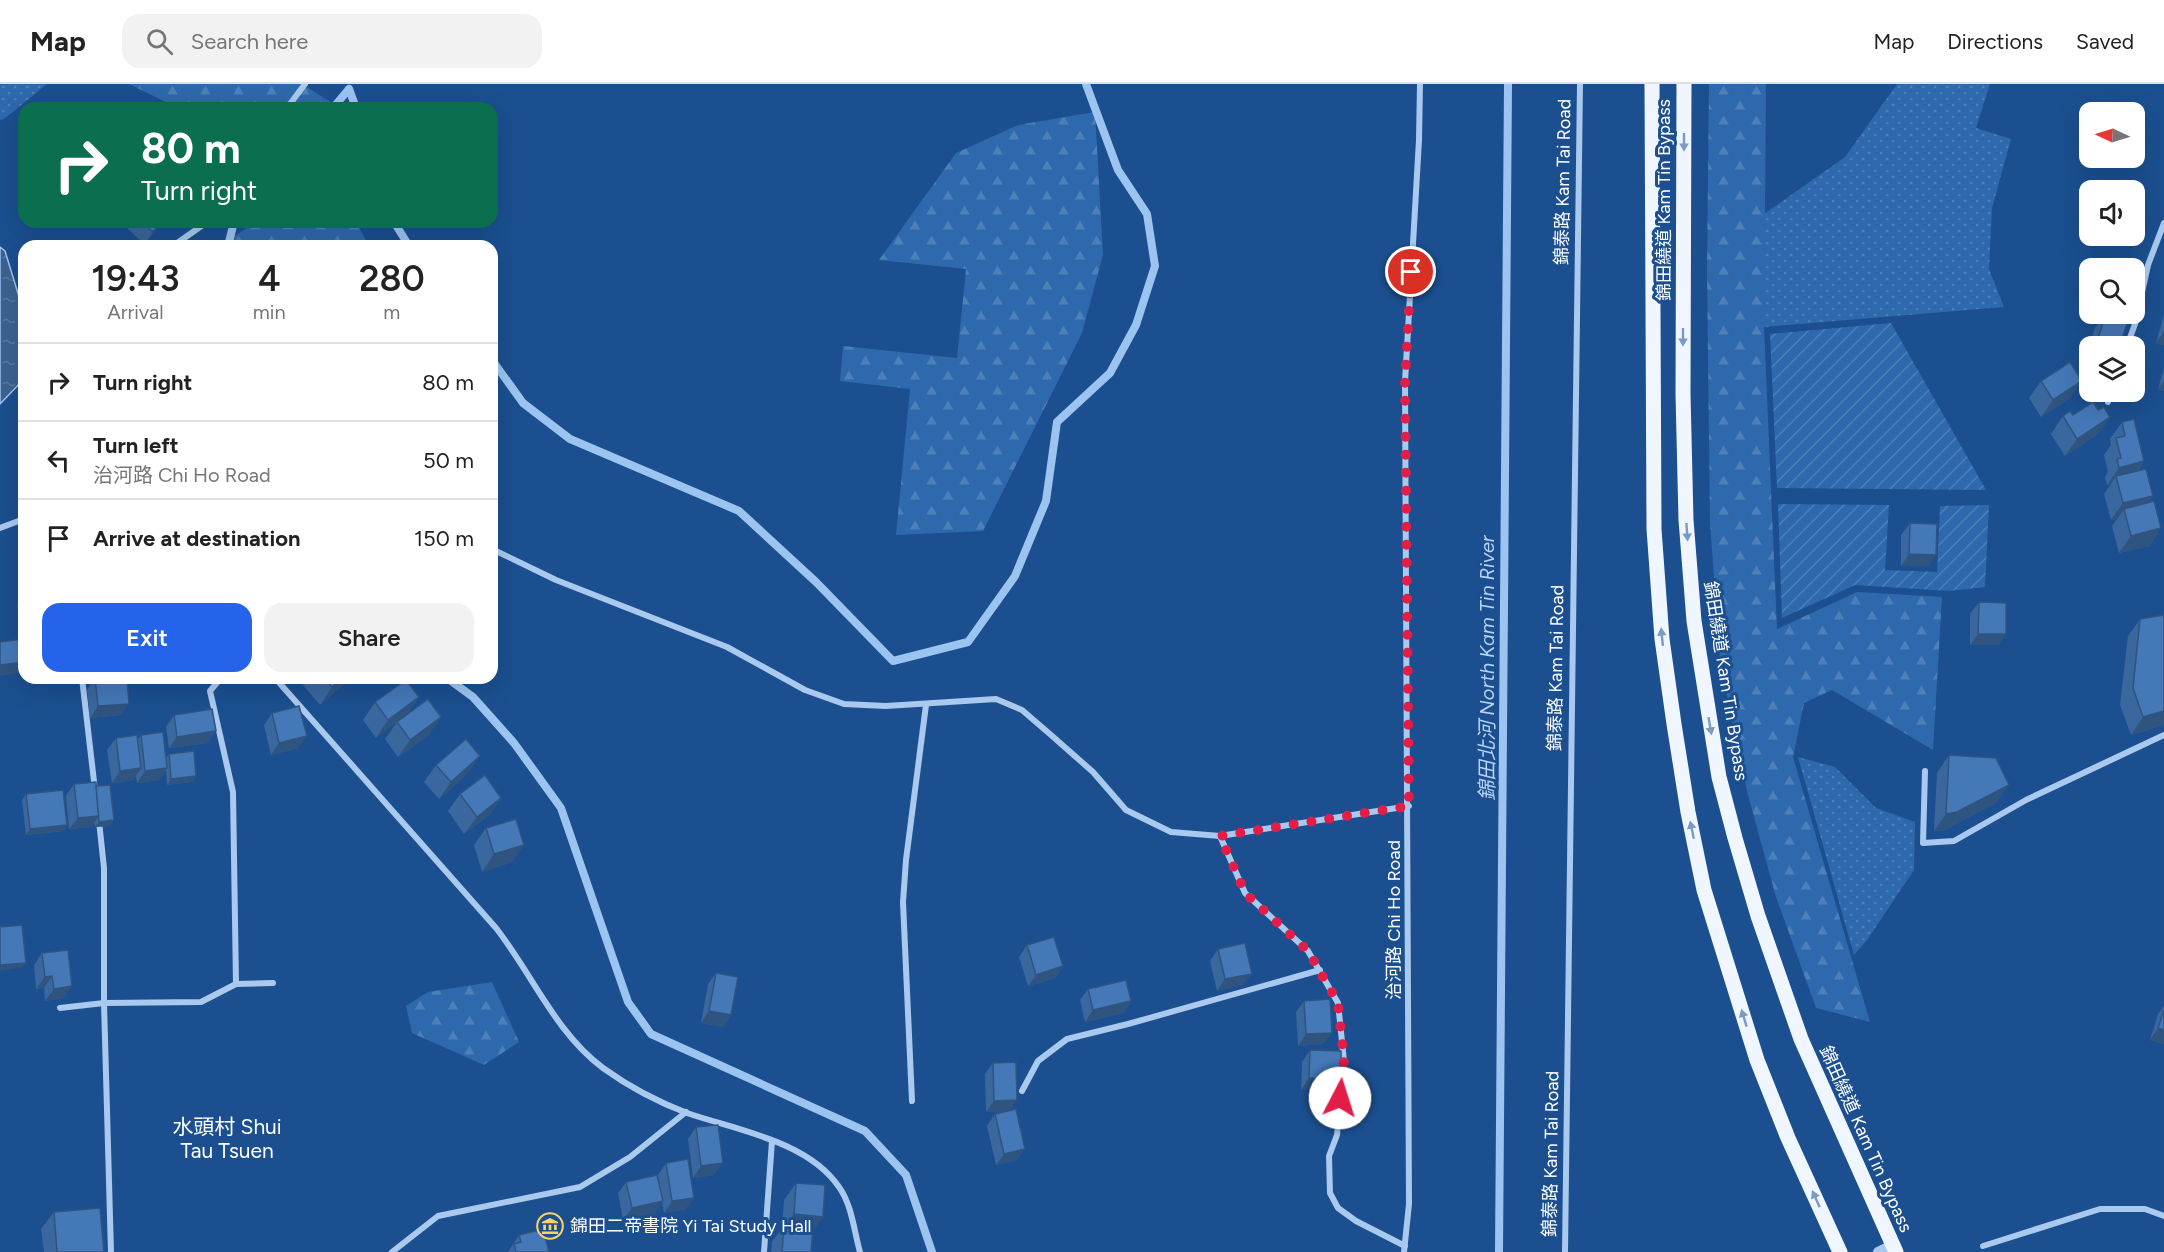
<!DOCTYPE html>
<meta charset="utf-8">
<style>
body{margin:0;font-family:Figtree,"Noto Sans TC",sans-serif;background:#f2f2f2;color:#222;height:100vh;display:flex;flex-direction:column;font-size:22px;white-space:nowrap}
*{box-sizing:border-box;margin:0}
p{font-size:20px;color:#767676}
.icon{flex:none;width:33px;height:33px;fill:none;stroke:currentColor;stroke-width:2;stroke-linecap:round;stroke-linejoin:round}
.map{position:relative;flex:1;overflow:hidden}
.side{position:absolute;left:18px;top:156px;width:480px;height:444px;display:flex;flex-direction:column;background:#fff;border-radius:18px;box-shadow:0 6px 24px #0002}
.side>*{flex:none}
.hud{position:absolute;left:18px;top:18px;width:480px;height:126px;border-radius:18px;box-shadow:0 6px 24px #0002;background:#0b6e4f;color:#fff;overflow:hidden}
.needle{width:39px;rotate:274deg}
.buttons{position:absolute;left:2079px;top:18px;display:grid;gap:12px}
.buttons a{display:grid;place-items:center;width:66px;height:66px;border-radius:12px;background:#fff;box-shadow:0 6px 24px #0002;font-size:30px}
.pin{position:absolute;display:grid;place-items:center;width:51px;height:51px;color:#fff;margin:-26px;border:3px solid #fff;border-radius:50%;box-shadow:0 2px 6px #0007}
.me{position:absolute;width:66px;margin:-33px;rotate:5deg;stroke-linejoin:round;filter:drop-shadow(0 0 4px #0008)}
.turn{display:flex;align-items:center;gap:21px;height:126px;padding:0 24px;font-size:27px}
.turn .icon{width:78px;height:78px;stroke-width:2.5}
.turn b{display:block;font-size:42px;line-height:51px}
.eta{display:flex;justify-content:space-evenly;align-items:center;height:102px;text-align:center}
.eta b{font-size:36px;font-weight:600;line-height:42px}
.button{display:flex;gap:12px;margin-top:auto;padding:12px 24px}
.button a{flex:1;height:69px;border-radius:18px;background:#2563eb;color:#fff;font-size:24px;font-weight:600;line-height:69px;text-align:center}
.button a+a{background:#f2f2f2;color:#222}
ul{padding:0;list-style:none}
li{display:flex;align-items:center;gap:18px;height:78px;padding:0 24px;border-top:2px solid #e0e0e0}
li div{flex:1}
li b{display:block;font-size:22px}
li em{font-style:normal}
header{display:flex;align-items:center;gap:36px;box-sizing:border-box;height:84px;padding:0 30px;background:#fff;border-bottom:2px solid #e0e0e0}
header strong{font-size:28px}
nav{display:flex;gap:33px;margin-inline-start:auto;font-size:21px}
.search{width:420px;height:54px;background:#f2f2f2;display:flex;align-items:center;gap:15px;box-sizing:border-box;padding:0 21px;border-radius:18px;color:#767676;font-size:22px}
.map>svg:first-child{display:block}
.grass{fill:url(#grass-dots)}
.forest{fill:url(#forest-firs)}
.garden{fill:url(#garden-furrows)}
.water{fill:url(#water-ripples);stroke:#9cc4f0;stroke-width:1.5}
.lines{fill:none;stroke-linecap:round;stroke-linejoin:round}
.stream{stroke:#9cc4f0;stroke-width:8}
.minor{stroke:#a9c9ee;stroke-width:6}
.tertiary{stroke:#a9c9ee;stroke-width:10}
.primary{stroke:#f0f6ff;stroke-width:15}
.wall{fill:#3a679d}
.shaded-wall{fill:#305480}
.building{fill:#4478b7;stroke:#305480;stroke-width:1.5}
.oneway{fill:#7b9ac1}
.route{stroke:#e11d48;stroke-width:10;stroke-dasharray:0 18}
.labels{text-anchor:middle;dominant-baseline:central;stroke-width:6;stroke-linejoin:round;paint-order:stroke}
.street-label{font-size:18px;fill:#fff;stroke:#1b4f8f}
.poi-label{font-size:18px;fill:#fff;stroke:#1b4f8f;text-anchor:start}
.water-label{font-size:20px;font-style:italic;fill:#b5d3f5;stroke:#1b4f8f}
.quarter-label{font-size:21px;fill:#fff;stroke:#1b4f8f}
</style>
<header>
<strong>Map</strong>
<div class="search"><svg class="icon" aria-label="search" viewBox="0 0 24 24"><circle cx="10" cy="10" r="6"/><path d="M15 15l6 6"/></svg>Search here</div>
<nav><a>Map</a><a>Directions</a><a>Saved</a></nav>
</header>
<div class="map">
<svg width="2164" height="1168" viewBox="0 0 2164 1168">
<defs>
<pattern id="grass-dots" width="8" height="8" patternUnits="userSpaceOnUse" patternTransform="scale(1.5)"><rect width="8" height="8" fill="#2e69ad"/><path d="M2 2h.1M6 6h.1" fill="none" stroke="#4d80b9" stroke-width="1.8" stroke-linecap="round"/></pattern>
<pattern id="forest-firs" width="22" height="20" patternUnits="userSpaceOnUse" patternTransform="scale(1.5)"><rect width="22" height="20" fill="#2e69ad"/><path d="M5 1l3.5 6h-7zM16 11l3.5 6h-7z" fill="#4d80b9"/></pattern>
<pattern id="garden-furrows" width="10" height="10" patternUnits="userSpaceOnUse" patternTransform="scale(1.5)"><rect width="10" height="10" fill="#2e69ad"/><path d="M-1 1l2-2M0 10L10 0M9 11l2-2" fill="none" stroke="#4d80b9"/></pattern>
<pattern id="water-ripples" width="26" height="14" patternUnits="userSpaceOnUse" patternTransform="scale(1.5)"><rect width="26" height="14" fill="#3c6290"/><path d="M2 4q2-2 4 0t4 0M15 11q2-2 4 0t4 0" fill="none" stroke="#597aa1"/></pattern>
</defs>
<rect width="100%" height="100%" fill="#1b4f8f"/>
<g class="grass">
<polygon points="0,0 47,0 4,35 0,36"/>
<polygon points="1897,0 1990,0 1976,44 2011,55 1992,124 1989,185 2004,223 1764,243 1764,130 1845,73"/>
<polygon points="1798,673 1835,683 1876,724 1915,738 1914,786 1867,856 1854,871"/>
</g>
<g class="forest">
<polygon points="129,0 302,0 340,24 178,24"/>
<polygon points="1709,0 1766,0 1764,243 1777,545 1857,508 1942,513 1933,666 1832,606 1804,619 1793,673 1870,938 1816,924 1776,813 1748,711 1720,577 1710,438 1707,189"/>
<polygon points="1095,28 1103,171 1082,249 983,447 896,451 910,305 840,297 843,262 957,274 966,185 879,176 956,69 1018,41"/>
<polygon points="256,138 356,138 369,162 219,162"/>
<polygon points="492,898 519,958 484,981 412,949 406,922 428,908"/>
</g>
<g class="garden">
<polygon points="1891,239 1986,406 1777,404 1770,250"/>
<polygon points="1778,420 1889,421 1885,486 1937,488 1940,422 1989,421 1985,503 1949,507 1855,501 1782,534"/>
</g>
<polygon class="water" points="0,163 5,167 24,229 24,295 0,320"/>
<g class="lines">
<g class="stream">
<polyline points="349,5 356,24"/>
<polyline points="333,24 349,5"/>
<polyline points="394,138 409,162"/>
<polyline points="228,162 233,142 236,138"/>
<polyline points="492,276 523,319 570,355 739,427 816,498 893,577 968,558 1015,492 1046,417 1057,338 1110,289 1136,241 1155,182 1147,130 1118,86 1086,0"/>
<polyline points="447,594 473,613 514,659 561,724 628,918 651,950 865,1047 906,1091 932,1168"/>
<polyline points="1499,1168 1508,0"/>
</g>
<g class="minor">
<polyline points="287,24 305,0"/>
<polyline points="173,162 207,138"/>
<polyline points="2127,262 2135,240 2148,181 2164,139"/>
<polyline points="2108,318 2111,308"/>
<polyline points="0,444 24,435"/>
<polyline points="492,465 556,496 727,563 805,606 844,620 886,622 996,615 1022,626 1051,651 1093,688 1126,726 1171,748 1220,752 1409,722"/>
<polyline points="82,594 95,706"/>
<polyline points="221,594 210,607 233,708 236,900"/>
<path d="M275,594l221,250c36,46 59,104 107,140 25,18 55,34 84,45 49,17 121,28 152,74 13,18 15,44 21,65"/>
<polyline points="1925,687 1923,759 1954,757 2026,716 2164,651"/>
<polyline points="99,737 104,784 104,919 111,1168"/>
<polyline points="1220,752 1245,809 1308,867 1338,919 1344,977 1337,1051 1329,1072 1330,1109 1338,1124 1356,1137 1405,1162"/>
<polyline points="60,924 104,919 201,918 236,900 273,899"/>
<polyline points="1022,1007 1038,977 1067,955 1128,940 1320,886"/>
<polyline points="912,1017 903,818 906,776 926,621"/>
<polyline points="1983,1162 2100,1125 2145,1125 2164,1132"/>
<polyline points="392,1168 438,1132 580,1103 630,1073 686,1028"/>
<polyline points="764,1168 772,1057"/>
<polyline points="1404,1168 1409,1120 1405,298 1419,56 1420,0"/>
<polyline points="1565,1168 1580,0"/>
</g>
<polyline class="tertiary" points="1878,1168 1892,1161"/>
<g class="primary">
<polyline points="1652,0 1654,445 1662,555 1674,640 1688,728 1704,806 1757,976 1788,1054 1840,1168"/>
<polyline points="1684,0 1683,310 1686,436 1694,537 1719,693 1735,754 1758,832 1801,955 1896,1168"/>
</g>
</g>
<g class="wall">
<polygon points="126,138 164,138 144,160 124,141"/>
<polygon points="2105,230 2116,230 2120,261 2120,262 2090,262 2090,273 2086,272 2095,244"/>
<polygon points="2164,231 2164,261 2156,259"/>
<polygon points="2164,284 2164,307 2158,305"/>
<polygon points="2041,297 2070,314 2041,333 2029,314"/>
<polygon points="2098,326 2110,333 2098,350 2065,372 2051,350 2063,332"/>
<polygon points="2122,338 2144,377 2138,387 2148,419 2161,444 2149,462 2119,469 2112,442 2117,435 2111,436 2104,410 2111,400 2107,401 2105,393 2108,388 2104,371 2111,361 2110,355"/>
<polygon points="1910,439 1928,482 1901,482 1901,451"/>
<polygon points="24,468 24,480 21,471"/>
<polygon points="24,510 24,542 20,542 17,520"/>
<polygon points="1979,518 2006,550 1998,561 1970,561 1970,530"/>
<polygon points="2164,531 2164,641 2131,651 2120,621 2128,552 2140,535"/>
<polygon points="95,594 121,631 90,634 87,606"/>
<polygon points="308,594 349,594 345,599 320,621 303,601"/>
<polygon points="419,613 407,630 376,654 363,636 375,618"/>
<polygon points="272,629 298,664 271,671 264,641"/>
<polygon points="174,631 208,659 169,664 166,643"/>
<polygon points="397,638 429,651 398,673 385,655"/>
<polygon points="141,651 166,674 169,670 196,692 192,698 167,701 166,686 159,696 137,699 136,692 133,696 112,699 107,666 116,654 137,656"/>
<polygon points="1949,671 1997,718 1945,746 1934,747 1937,689"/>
<polygon points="436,681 468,689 439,715 424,698"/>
<polygon points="74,700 96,702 114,736 109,742 95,743 94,738 91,743 69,745 66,712"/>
<polygon points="26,710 67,741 63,747 26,751 22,716"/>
<polygon points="460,710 501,714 489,731 464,750 448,727"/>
<polygon points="486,744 512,778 482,788 474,761"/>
<polygon points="1027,861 1063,882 1055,894 1028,902 1019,873"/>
<polygon points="1218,865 1243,901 1217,907 1210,877"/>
<polygon points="42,869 64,914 45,917 44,904 36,905 34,881"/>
<polygon points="716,889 731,931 723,943 701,939 708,900"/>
<polygon points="1088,905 1131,917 1123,929 1085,938 1080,916"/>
<polygon points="1304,917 1323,960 1298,962 1296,928"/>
<polygon points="2164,922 2164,960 2150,956 2158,930"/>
<polygon points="1310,966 1332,1006 1301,1006 1302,978"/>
<polygon points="993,979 1009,1027 1017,1076 996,1081 987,1042 995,1030 1006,1028 986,1028 985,990"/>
<polygon points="696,1043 714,1091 693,1094 688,1055"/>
<polygon points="666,1079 686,1125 664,1129 662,1118 655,1129 623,1136 618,1109 626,1098 660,1103 658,1091"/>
<polygon points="796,1099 813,1147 811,1168 771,1168 772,1158 782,1144 784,1116"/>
<polygon points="54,1128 104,1168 44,1168 41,1145"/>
<polygon points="519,1151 549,1168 508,1168"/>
</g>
<g class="shaded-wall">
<polygon points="162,138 164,138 144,160 153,148"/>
<polygon points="2164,247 2164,261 2156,259"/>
<polygon points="2098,254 2120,261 2120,262 2093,262"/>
<polygon points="2082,297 2070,314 2041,333 2053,316"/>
<polygon points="2164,297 2164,307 2158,305"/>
<polygon points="2110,333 2098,350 2065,372 2077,355"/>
<polygon points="2144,377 2132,395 2116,392 2111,400 2107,401 2119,384"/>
<polygon points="2153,412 2141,429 2124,425 2117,435 2111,436 2123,419"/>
<polygon points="2161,444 2149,462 2119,469 2131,452"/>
<polygon points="1909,470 1936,471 1928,482 1901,482"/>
<polygon points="1978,550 2006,550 1998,561 1970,561"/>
<polygon points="24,578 24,581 19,589 0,592 0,581"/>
<polygon points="343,594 349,594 345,599 320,621 332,603"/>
<polygon points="419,613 407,630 376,654 388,636"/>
<polygon points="129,620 121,631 90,634 98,622"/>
<polygon points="2164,627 2164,641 2131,651 2143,633"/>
<polygon points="441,633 429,651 398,673 410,656"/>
<polygon points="216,647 208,659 169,664 177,653"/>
<polygon points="307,652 298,664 271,671 279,659"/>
<polygon points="480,672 468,689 439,715 451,698"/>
<polygon points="141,684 133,696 112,699 120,687"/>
<polygon points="167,684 159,696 137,699 145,687"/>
<polygon points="196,692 192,698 167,701 171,695"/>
<polygon points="2009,701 1997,718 1945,746 1934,747 1946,730"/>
<polygon points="501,714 489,731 464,750 477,733"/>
<polygon points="99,732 91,743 69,745 78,734"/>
<polygon points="114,736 109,742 95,743 99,738"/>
<polygon points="67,741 63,747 26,751 30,745"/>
<polygon points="524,761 512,778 482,788 494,770"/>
<polygon points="26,879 22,884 0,887 0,881"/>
<polygon points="1063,882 1055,894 1028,902 1036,891"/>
<polygon points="1252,890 1243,901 1217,907 1225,895"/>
<polygon points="52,892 44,904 36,905 45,893"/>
<polygon points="72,902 64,914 45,917 54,905"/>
<polygon points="1131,917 1123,929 1085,938 1093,926"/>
<polygon points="709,927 731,931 723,943 701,939"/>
<polygon points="2158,944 2164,946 2164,960 2150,956"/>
<polygon points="1332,949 1323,960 1298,962 1306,950"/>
<polygon points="1309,994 1341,995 1332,1006 1301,1006"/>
<polygon points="1017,1016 1008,1028 986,1028 994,1017"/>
<polygon points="1025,1065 1017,1076 996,1081 1004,1070"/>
<polygon points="723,1079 714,1091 693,1094 701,1082"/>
<polygon points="694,1114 686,1125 664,1129 672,1117"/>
<polygon points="663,1117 655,1129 623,1136 632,1124"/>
<polygon points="794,1130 823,1133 811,1150 784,1145"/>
</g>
<g class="building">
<polygon points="142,138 162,138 153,148"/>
<polygon points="2106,230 2116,230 2129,234 2120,261 2098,254"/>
<polygon points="2070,278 2082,297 2053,316 2041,297"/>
<polygon points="2093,318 2098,326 2104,323 2110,333 2077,355 2063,332 2070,327 2073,331"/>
<polygon points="2134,335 2144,377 2119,384 2117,375 2121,374 2116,354 2125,352 2122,338"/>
<polygon points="2146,385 2153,412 2123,419 2116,392"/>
<polygon points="2154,417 2161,444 2131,452 2124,425"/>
<polygon points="1910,439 1937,440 1936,471 1909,470"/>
<polygon points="1979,518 2006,519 2006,550 1978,550"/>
<polygon points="2164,531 2164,627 2143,633 2133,604 2140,535"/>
<polygon points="23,555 24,578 0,581 0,558"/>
<polygon points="95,594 127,594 129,620 98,622"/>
<polygon points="324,594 343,594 332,603"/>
<polygon points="406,596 419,613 388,636 375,618"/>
<polygon points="428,615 441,633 410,656 397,638"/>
<polygon points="299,622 307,652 279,659 272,629"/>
<polygon points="212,625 216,647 177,653 174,631"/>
<polygon points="163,648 167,684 145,687 141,651"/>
<polygon points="137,651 141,684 120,687 116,654"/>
<polygon points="466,655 480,672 451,698 436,681"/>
<polygon points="194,667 196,692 171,695 169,670"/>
<polygon points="1949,671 1996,674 2009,701 1957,728 1946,730"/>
<polygon points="485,691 501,714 477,733 460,710"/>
<polygon points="96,698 99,732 78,734 74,700"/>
<polygon points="110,701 114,736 99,738 96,702"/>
<polygon points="63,706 67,741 30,745 26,710"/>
<polygon points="516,735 524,761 494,770 486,744"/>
<polygon points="22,841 26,879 0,881 0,843"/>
<polygon points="1054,853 1063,882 1036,891 1027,861"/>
<polygon points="1245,859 1252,890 1225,895 1218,865"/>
<polygon points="68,866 72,902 54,905 52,892 45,893 42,869"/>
<polygon points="716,889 738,893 731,931 709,927"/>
<polygon points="1126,896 1131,917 1093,926 1088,905"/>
<polygon points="1330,915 1332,949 1306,950 1304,917"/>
<polygon points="2164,926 2164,946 2158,944"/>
<polygon points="1310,966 1341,967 1341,995 1309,994"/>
<polygon points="1016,978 1017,1016 994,1017 993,979"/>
<polygon points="1016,1025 1025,1065 1004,1070 995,1030"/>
<polygon points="718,1041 723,1079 701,1082 696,1043"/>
<polygon points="688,1075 694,1114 672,1117 666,1079"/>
<polygon points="657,1091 663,1117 632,1124 626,1098"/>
<polygon points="796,1099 825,1101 823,1133 794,1130"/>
<polygon points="100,1124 104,1168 57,1168 54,1128"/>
<polygon points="784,1141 813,1143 811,1168 782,1168"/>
<polygon points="543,1145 549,1168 516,1168 514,1160 521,1158 519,1151"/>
</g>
<defs><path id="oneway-solid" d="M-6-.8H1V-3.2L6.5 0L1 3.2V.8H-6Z" transform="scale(1.5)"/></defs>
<g class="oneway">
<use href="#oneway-solid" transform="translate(1684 58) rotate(90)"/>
<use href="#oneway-solid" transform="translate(1683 253) rotate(90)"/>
<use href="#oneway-solid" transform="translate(1687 448) rotate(86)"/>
<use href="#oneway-solid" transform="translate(1662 553) rotate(-96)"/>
<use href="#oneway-solid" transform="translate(1710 642) rotate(80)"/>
<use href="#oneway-solid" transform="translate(1692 746) rotate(-102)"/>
<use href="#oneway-solid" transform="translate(1744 934) rotate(-107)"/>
<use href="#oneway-solid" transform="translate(1816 1115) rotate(-114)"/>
</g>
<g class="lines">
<polyline class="route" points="1340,1014 1344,976 1338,919 1308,867 1245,809 1220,752 1409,722 1405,298 1411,188"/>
</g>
<defs>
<g id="museum-ring" transform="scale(1.35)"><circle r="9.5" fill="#1b4f8f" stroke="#ffd166" stroke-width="1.5"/><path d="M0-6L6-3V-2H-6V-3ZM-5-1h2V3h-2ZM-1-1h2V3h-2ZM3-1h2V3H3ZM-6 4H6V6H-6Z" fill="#ffd166"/></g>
</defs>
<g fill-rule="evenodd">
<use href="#museum-ring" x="550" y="1142"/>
</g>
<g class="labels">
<g class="street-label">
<text transform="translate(1563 98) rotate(-89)">錦泰路 Kam Tai Road</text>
<text transform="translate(1664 116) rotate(-90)">錦田繞道 Kam Tin Bypass</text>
<text transform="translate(1556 584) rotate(-89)">錦泰路 Kam Tai Road</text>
<text transform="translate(1726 597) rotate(81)">錦田繞道 Kam Tin Bypass</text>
<text transform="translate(1394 836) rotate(-90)">治河路 Chi Ho Road</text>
<text transform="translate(1866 1055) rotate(66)">錦田繞道 Kam Tin Bypass</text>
<text transform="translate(1551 1070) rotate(-89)">錦泰路 Kam Tai Road</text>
</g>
<g class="poi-label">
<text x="570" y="1142">錦田二帝書院 Yi Tai Study Hall</text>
</g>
<g class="water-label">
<text transform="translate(1487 584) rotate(-90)">錦田北河 North Kam Tin River</text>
</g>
<g class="quarter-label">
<text x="227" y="1042">水頭村 Shui<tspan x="227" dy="24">Tau Tsuen</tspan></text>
</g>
</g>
</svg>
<div class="buttons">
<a><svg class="needle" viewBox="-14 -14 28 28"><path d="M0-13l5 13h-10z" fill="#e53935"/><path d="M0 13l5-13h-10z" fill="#767676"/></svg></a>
<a><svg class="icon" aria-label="sound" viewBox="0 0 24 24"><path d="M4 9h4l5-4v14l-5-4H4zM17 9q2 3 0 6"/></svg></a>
<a><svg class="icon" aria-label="search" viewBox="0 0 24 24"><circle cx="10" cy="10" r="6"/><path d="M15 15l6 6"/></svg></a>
<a><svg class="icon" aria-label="layers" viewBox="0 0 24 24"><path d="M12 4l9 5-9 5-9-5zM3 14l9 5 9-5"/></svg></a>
</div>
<div class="pin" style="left:1411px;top:188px;background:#d93025"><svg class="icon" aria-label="arrive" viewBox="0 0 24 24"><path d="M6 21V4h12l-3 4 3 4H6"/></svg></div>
<svg class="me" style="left:1340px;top:1014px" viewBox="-20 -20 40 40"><circle r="19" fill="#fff"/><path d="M0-13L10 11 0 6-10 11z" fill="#e11d48"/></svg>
<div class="hud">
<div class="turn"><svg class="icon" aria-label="right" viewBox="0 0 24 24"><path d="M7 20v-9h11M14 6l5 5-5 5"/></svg><div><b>80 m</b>Turn right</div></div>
</div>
<section class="side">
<div class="eta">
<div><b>19:43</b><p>Arrival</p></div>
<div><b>4</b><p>min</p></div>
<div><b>280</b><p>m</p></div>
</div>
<ul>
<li><svg class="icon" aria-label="right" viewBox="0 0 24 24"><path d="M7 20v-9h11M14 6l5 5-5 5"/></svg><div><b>Turn right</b></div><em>80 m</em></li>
<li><svg class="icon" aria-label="left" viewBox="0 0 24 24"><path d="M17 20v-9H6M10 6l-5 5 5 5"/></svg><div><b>Turn left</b><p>治河路 Chi Ho Road</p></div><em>50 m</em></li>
<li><svg class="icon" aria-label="arrive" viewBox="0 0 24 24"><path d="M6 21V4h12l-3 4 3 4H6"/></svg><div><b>Arrive at destination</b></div><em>150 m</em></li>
</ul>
<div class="button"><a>Exit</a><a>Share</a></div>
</section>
</div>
